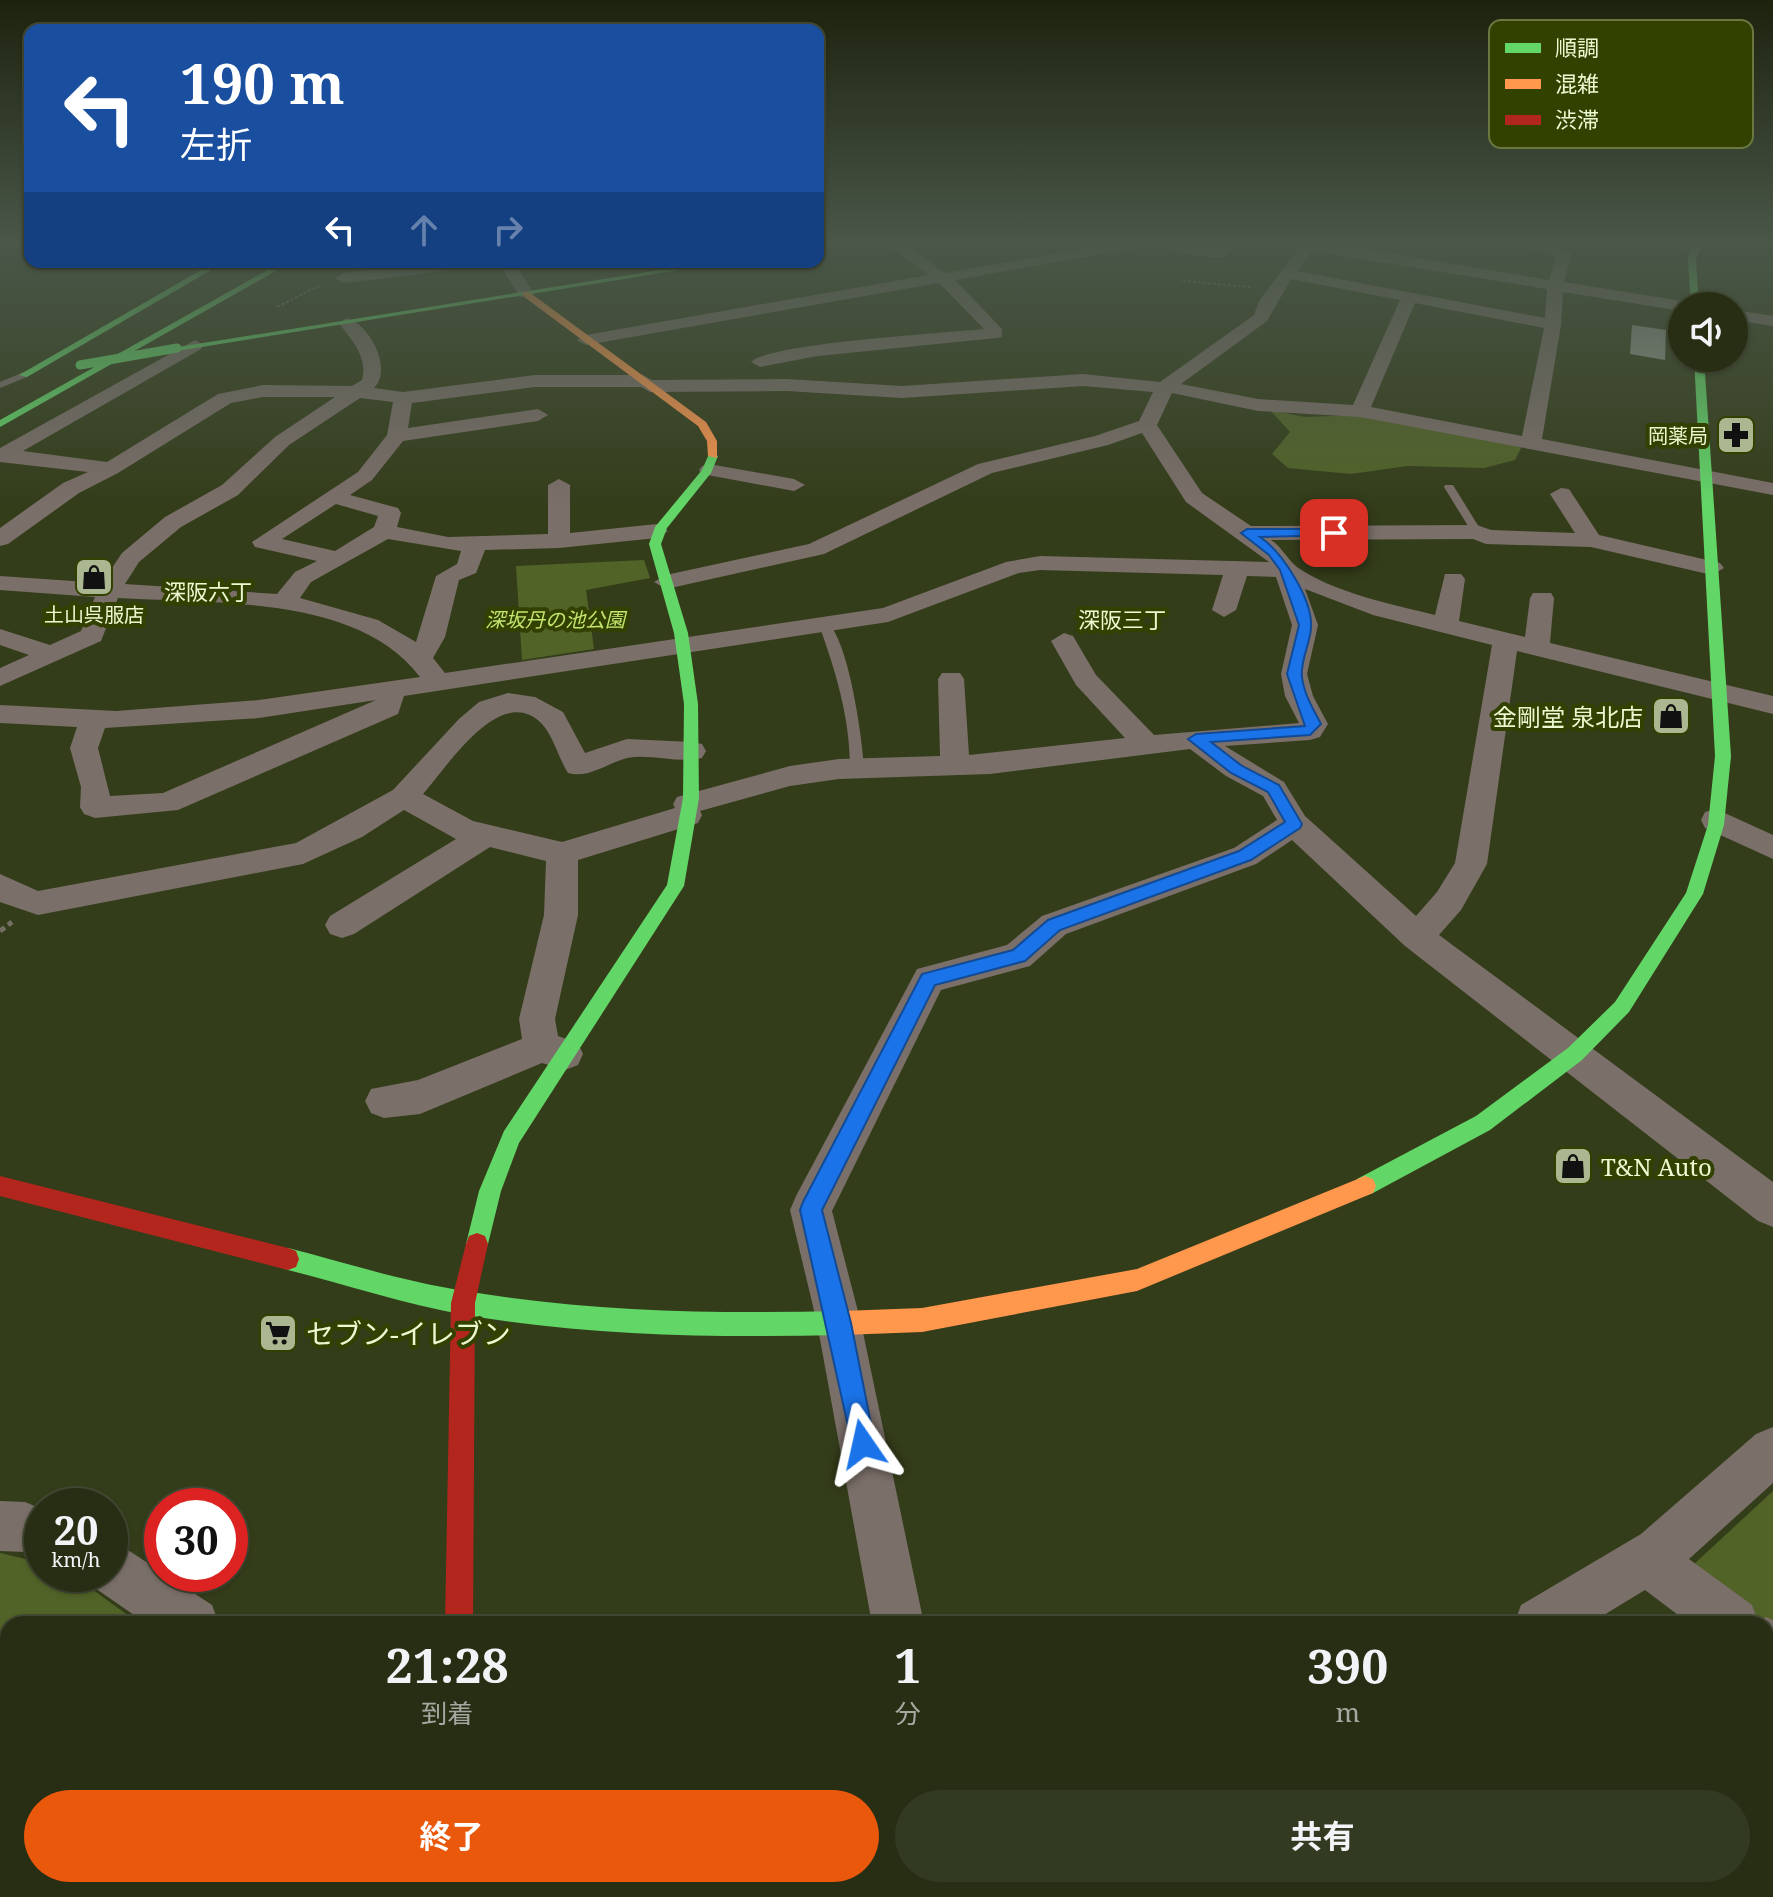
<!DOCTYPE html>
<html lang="ja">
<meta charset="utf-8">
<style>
body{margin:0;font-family:"Noto Serif","Noto Sans JP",serif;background:#333a22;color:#f1f3f6;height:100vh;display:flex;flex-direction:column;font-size:30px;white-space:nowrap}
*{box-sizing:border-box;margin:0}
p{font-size:26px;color:#a4a8a0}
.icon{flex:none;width:44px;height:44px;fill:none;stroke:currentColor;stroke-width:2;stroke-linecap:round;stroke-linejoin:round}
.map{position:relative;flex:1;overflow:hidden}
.panel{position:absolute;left:0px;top:1616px;width:1774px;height:282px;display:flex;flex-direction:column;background:#272e14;border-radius:24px 24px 0 0;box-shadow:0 2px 6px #0004,0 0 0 2px #434a34}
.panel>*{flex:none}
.hud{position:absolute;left:24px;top:24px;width:800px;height:244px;border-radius:16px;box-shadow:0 2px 6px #0004,0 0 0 2px #434a34;background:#1a4fa0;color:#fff;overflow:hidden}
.controls{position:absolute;left:1668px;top:292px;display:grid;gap:16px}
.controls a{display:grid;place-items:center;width:80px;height:80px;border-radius:50%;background:#272e14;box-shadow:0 2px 6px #0004,0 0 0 2px #434a34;font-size:40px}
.speed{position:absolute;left:24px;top:1488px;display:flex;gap:16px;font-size:40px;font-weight:700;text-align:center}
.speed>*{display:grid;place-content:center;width:104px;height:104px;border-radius:50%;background:#272e14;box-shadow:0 2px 6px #0004,0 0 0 2px #434a34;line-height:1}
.speed small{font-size:20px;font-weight:400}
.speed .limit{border:12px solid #d22;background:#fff;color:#111}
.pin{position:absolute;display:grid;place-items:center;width:68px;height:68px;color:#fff;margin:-34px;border-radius:16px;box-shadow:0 4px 12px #0006}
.me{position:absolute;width:88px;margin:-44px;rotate:349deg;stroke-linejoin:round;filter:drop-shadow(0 0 6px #0008)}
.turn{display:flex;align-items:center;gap:28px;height:168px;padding:0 24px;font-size:36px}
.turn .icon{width:104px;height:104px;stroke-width:2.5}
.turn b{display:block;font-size:56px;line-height:68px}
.lanes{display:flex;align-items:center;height:76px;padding:0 24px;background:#0003;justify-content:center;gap:40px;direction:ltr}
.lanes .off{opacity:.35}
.eta{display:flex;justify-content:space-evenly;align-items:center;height:136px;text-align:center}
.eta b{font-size:48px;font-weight:700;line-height:56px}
.primary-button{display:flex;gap:16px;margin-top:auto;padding:16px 24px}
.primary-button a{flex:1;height:92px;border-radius:48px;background:#ea580c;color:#fff;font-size:32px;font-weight:700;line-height:92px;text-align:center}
.primary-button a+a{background:#333a22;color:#f1f3f6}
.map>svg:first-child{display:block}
.green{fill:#526328}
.building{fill:#95978e}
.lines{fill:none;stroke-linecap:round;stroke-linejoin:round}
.path-far1{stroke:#746f62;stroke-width:2;stroke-dasharray:3 2;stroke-linecap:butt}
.path{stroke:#746f62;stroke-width:5;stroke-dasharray:6 4;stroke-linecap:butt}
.lane{fill:#7b6f69;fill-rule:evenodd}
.street{fill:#7b6f69;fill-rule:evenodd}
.fast{fill:#63d668;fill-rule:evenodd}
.slow{fill:#ff974d;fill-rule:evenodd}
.jam{fill:#b3261e;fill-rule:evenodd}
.fast-bridge{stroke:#63d668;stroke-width:9}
.route{fill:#1a73e8;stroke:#114b97;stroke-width:2}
.labels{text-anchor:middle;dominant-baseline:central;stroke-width:8;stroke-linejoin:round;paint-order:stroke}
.far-poi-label{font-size:20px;fill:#ebf9d1;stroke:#324000;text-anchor:end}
.far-park-label{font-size:20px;font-style:italic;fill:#c3e46f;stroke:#324000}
.far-neighbourhood-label{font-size:22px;fill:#ebf9d1;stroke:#324000}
.poi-label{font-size:24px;fill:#ebf9d1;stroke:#324000;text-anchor:end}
.near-poi-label{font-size:28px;fill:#ebf9d1;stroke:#324000;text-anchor:start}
.key{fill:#324000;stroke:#6a783f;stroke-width:2}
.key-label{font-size:22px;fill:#ebf9d1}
</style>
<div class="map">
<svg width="1773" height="1897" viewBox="0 0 1773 1897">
<rect width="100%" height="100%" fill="#343d1a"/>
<g class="green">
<polygon points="1270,410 1305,417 1364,415 1522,446 1515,460 1484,468 1407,466 1351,474 1288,468 1272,454 1290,432"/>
<polygon points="644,560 650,578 586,590 594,649 522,660 516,566"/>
<polygon points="1773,1491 1773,1629 1749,1617 1692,1566"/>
<polygon points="0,1553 42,1563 42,1574 71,1574 140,1624 8,1624 8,1672 0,1670"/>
</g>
<polygon class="building" points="1632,325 1666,330 1665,360 1630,354"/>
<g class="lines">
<g class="path-far1">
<polyline points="1183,281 1250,287"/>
<polyline points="277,307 319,286"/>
</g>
<polyline class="path" points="0,931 12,922"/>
<g class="lane">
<polygon points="24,372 28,375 27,377 0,388 0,382"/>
<polygon points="1445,485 1453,485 1482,532 1481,534 1473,534 1444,487"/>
<path d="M825,621c23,12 38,120 39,147l-7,5 -7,-5c0,-50 -14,-96 -31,-143z"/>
</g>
<g class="street">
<path d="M883,241h17l45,32 182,-32h49l41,8 6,-8h14l-11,16 -5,1 -34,-4 -29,-10 -203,36 47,49v8l-6,1 -178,18 -58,11 -9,-5c19,-19 196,-29 233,-33l-45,-46 -353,62 -9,-5 9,-5 343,-60z"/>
<path d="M1270,241h49l230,39 7,-25 -19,-6 -63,-4 -7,-4h75l29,12 -7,29 118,19 8,5h-8v5l-119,-19 -2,33 -19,114 231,44v12l-413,-78 -102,-6 -86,-18 -15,32 45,68 49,33 226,-1 14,5 84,3 -25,-39 11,-6 8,1 30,46 121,28 4,5 -12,7 -121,-28 -105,-3 -13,-5 -202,1c11,7 16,19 26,27 35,25 97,38 138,48l10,-41h16l4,5 -6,42 66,16 5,-39 3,-5h18l3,5 -4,45 223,53v18l-256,-63 -30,213 -26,46 -22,25 334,247v45l-15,-6 -353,-275 -113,-106 -36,24 -190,70 -36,32 -89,24 -109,221 29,112 63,301h-52l-55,-301 -27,-113 6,-14 121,-227 90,-24 35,-29 192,-68 43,-28 -14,-24 -37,-20 -36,-27 -200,25 -151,5 -49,7 -90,25 2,4 -4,8 -120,37v55l-23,104 3,17 20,7 5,11 -5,11 -13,5 -23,-7 -122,51 -36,4 -13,-5 -6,-12 6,-12 47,-9 104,-41 -3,-20 25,-104 2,-54 -56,-14 -136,87 -12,4 -12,-4 -5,-9 5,-9 126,-77 -52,-29 -42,27 -59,27 -265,51 -38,-13v-28l38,17 258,-48 97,-53 66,-71 20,-17 29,-9 27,4 28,15 22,41 42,-14 65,3 10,2 4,7 -4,7c-24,6 -51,-5 -75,0 -20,5 -38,21 -59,15 -9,-14 -15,-38 -27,-50 -41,-40 -93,43 -118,71l50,27 89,21 113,-34 -2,-4 4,-7 113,-31 49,-7 101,-3 -2,-77 4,-6h18l4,6 5,76 156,-17 -49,-53 -25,-44 13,-8 9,3 23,39 58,60 145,-12 -14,-27 -4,-22 11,-49 -16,-48 -29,-1 -11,34 -12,7 -12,-7 11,-35 -183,-5 -21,3 -131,49 -484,74 -6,18 -220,96 -83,8 -11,-4 -4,-7 1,-20 -11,-39 7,-21 -77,-4v-18l116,6 143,-11 161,-23c-62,-83 -209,-73 -302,-79l-17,43 -101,45v-18l29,-13 -29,-10v-16l50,16 31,-14 14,-34 -95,-7v-14l102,7 20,-30 43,-36 57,-32 53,-48 60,-40h-72l-32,6 -113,70 -39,20 -71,51 -8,2v-18l63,-45 25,-11 -88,-10v-14l195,-108 9,5 -3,4 -178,102 84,11 111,-68 45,-9 89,1 10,-6c6,-24 -10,-39 -23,-57l8,-5c23,7 46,51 27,70l29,4 132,-17h108l9,5 135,-1 115,7 181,-12 77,8 94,-67 5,-14 39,-52zM1312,251l235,38 -2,29 -248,-47zM1291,279l109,21 -47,105 -95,-6 -77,-15 86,-63zM1415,303l129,25 -22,108 -151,-29zM1083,386l70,6 -14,29 -44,15 -117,28 -169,80 -143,31 -12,7 12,7 158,-35 168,-81 116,-28 34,-12 44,69 83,60 -229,-6 -34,6 -123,46 -438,65 -12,-15 12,-21 14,-57 17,-7 9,-23 74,-2 98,-10 11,-7 -11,-7 -87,9v-48l-11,-6 -11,6v49l-100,3 -51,-10 4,-14 -3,-5 -48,-13 22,-15 31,-39 135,-20 10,-6 -10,-6 -130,19 4,-25 123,-16h106l9,5 137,-1 115,7zM360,398l33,4 -6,33 -29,37 -106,70 3,5 62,14 -22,11 -18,22 -152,-10 14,-22 42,-35 57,-32 51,-50zM336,504l42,12 -4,11 -39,24 -53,-12zM388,539l73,12 -4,13 -21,12 -20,66 -38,-22 -78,-22 11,-16zM1305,589l68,26 119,30 -37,218 -18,29 -21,24 -111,-100 -21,-34 -59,-36 85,-6 10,-3 8,-13 -15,-28 -6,-22 11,-49zM376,700l-213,93 -53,3 -12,-48 7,-20 154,-10z"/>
<polygon points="1660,241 1683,241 1702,249 1695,253"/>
<polygon points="439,262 486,262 478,267 343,283 335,278 343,273"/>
<polygon points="498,262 514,262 534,294 532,297 520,297"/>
<polygon points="1734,310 1773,316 1773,326 1734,320"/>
<polygon points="709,464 794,479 805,485 794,491 702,474 699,470 702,466"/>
<polygon points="1716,809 1773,835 1773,859 1705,828 1701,820 1705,812"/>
<polygon points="1773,1427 1773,1483 1689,1559 1752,1605 1758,1621 1766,1617 1773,1620 1773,1674 1766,1671 1766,1624 1690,1624 1645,1590 1589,1624 1514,1624 1521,1605 1641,1534 1756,1434"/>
<polygon points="0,1501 25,1502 42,1509 42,1559 25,1552 0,1551"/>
<polygon points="110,1543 128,1550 212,1605 219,1624 147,1624 92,1586 87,1574 110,1574"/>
<polygon points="0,1695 8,1697 8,1753 0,1751"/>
<polygon points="919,1890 979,1890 980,1897 920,1897"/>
</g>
<g class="fast">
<polygon points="841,241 858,241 818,249 818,245"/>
<polygon points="1695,241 1703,241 1696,259 1699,306 1691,306 1688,259"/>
<polygon points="215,262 225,262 27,377 19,375"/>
<polygon points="282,262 292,262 0,427 0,420"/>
<polygon points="710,262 729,262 177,351 172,348"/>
<polygon points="1694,358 1704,358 1731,756 1724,825 1703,894 1629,1012 1582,1060 1490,1130 1373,1193 1365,1196 1357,1193 1354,1186 1357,1179 1476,1116 1568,1048 1615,1002 1686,893 1708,825 1715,756"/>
<polygon points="713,453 718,456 711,473 667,528 661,544 688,633 698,704 699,798 684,886 519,1143 501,1191 488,1244 485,1252 477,1255 469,1252 466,1244 479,1191 504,1131 667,885 683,798 684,704 674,633 649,544 655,527 702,470 709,454"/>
<path d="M288,1248c59,15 117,34 177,43 125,21 251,23 377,20l8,4 4,8 -4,8 -8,4c-126,3 -252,1 -377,-20 -60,-11 -118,-30 -177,-45l-8,-3 -3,-8 3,-8z"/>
<rect x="440" y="1890" width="32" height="7"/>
</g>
<g class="slow">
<polygon points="523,292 529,292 706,422 717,441 717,458 708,456 707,441 698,426 523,296"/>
<polygon points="1365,1176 1373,1179 1376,1186 1373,1193 1137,1291 922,1332 842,1335 834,1331 830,1323 834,1315 842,1311 922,1308 1137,1269"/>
</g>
<g class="jam">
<polygon points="0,1176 288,1248 296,1251 299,1259 296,1267 288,1270 0,1196"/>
<polygon points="477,1233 485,1236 488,1244 475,1303 473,1624 445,1624 451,1303 466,1244 469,1236"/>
</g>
<polyline class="fast-bridge" points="80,365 177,348"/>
</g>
<linearGradient id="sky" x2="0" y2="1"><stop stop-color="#1d220e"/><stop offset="0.48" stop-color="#4a5749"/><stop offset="1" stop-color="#4a5749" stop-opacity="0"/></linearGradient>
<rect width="1773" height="506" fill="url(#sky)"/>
<path class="route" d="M1334,529l6,4 -2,2 -78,2c22,15 53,62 51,91 -1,16 -11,33 -9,49 2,17 11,32 19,47l-11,11 -99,7 31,24 37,19 23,39 -2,4 -49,32 -191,70 -35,31 -90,24 -113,225 29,113 24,121 -3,9 -9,3 -9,-3 -54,-243 3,-8 119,-228 91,-24 35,-30 191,-69 46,-29 -17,-30 -37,-19 -43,-34 8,-5 109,-8 -18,-52 12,-49 -19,-55 -11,-15 -28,-22 6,-4z"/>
<defs>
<g id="pharmacy-square" transform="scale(2)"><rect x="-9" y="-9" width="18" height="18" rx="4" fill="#abb791" stroke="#324000"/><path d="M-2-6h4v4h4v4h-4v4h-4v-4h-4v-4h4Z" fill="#111"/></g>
<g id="shop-square" transform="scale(2)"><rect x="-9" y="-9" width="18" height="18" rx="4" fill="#abb791" stroke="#324000"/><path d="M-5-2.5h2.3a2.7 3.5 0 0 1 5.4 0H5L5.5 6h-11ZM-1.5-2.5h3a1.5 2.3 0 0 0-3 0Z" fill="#111"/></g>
<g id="supermarket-square" transform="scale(2)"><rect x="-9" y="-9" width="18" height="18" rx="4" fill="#abb791" stroke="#324000"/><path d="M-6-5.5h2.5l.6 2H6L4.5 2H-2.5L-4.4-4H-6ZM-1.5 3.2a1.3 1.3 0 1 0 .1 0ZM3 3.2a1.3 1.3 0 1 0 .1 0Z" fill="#111"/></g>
</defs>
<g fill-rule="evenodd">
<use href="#pharmacy-square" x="1736" y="435"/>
<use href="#shop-square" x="94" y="577"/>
<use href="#shop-square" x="1671" y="716"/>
<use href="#shop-square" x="1573" y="1166"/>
<use href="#supermarket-square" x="278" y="1333"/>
</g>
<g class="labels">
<g class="far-poi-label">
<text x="1708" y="435">岡薬局</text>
<text x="94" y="614" text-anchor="middle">土山呉服店</text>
</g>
<g class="far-park-label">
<text x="555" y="619">深坂丹の池公園</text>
</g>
<g class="far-neighbourhood-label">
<text x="208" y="591">深阪六丁</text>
<text x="1122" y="619">深阪三丁</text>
</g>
<g class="poi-label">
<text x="1643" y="716">金剛堂 泉北店</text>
<text x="1601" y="1166" text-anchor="start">T&amp;N Auto</text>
</g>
<g class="near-poi-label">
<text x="306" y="1333">セブン-イレブン</text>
</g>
</g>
<rect x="1489" y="20" width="264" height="128" rx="12" class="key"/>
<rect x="1505" y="43" width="36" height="10" fill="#63d668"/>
<rect x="1505" y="79" width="36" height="10" fill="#ff974d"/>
<rect x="1505" y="115" width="36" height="10" fill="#b3261e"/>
<g class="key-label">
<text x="1555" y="56">順調</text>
<text x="1555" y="92">混雑</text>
<text x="1555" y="128">渋滞</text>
</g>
</svg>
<div class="controls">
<a><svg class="icon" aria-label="sound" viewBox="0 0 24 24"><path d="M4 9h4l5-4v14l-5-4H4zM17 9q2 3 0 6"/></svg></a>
</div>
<div class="speed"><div>20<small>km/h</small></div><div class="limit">30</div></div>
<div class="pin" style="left:1334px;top:533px;background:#d93025"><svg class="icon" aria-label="arrive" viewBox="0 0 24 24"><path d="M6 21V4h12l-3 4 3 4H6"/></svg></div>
<svg class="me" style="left:863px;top:1444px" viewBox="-20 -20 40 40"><path d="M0-17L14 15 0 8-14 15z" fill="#1a73e8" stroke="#fff" stroke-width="4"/></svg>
<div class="hud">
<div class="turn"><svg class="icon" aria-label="left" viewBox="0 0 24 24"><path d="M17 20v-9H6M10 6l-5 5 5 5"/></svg><div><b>190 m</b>左折</div></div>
<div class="lanes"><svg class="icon" aria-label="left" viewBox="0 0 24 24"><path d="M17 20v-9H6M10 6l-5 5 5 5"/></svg><svg class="icon off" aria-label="ahead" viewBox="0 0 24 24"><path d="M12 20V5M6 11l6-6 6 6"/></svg><svg class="icon off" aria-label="right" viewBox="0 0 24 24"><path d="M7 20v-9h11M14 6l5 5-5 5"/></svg></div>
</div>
<section class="panel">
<div class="eta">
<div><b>21:28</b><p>到着</p></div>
<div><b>1</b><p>分</p></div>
<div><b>390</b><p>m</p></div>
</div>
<div class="primary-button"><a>終了</a><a>共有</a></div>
</section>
</div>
